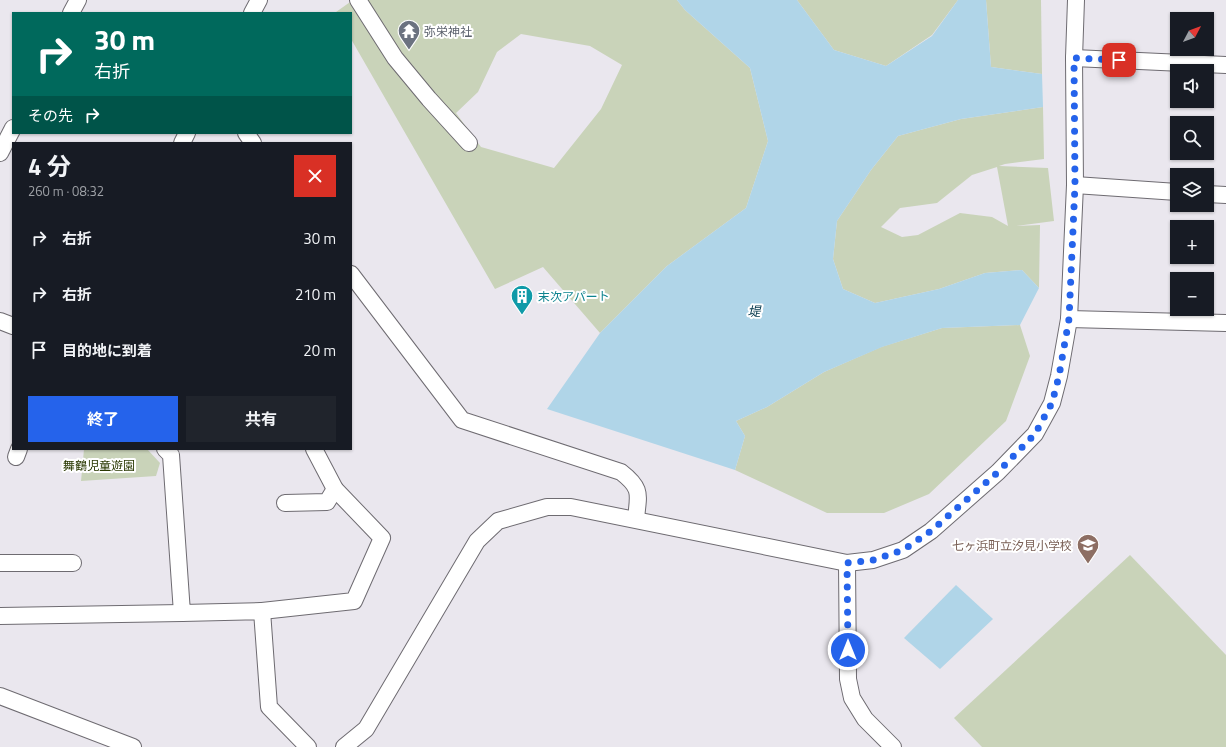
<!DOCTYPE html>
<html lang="ja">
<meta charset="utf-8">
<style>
body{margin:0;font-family:"Titillium Web","Noto Sans JP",sans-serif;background:#20242c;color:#f1f3f6;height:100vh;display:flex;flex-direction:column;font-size:15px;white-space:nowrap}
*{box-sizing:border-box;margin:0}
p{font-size:13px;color:#9ea1a6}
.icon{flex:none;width:22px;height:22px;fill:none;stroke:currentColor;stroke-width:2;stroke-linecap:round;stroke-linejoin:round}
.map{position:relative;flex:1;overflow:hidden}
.side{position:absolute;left:12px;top:142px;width:340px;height:308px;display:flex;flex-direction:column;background:#171b24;border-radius:0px;box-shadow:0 1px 3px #0004}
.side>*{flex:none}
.hud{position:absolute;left:12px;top:12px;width:340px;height:122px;border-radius:0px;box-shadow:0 1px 3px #0004;background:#00695c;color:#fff;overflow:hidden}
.needle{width:26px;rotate:49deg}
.controls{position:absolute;left:1170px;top:12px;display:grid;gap:8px}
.controls a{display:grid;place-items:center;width:44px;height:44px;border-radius:0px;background:#171b24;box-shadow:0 1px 3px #0004;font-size:20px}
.pin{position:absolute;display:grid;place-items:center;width:34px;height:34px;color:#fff;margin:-17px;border-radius:8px;box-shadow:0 2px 6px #0006}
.me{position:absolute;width:44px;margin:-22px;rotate:0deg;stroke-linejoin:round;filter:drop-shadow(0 0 3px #0008)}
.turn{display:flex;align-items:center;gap:14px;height:84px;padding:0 16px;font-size:18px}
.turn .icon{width:52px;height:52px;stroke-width:2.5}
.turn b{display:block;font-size:28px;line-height:34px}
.then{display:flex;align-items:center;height:38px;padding:0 16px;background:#0003;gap:8px;font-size:15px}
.round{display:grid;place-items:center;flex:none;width:42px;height:42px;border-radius:0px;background:#20242c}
.summary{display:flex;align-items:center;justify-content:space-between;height:68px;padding:0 16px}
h1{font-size:24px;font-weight:700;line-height:30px}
.button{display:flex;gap:8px;margin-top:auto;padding:8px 16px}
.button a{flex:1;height:46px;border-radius:0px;background:#2563eb;color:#fff;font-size:16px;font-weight:700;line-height:46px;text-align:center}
.button a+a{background:#20242c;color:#f1f3f6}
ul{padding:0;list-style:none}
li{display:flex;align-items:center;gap:12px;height:56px;padding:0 16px}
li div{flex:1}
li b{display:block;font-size:15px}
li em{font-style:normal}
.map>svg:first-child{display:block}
.green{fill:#c9d3b9;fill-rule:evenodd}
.water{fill:#b0d5e8}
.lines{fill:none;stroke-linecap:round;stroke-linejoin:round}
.minor-casing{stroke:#6e6b71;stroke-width:18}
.minor{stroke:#fff;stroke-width:16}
.route{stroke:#2563eb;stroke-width:7;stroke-dasharray:0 12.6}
.labels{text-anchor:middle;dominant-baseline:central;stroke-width:4;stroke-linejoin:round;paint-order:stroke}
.worship-label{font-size:12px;fill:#5b616d;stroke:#fff;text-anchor:start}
.culture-label{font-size:12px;fill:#0d838f;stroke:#fff;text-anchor:start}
.park-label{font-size:12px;fill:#293802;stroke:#fff}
.education-label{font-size:12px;fill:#785e54;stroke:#fff;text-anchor:end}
.water-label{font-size:13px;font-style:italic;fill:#003448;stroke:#fff}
</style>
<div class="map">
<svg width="1226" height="747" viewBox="0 0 1226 747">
<rect width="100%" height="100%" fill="#eae7ee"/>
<g class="green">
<path d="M353,0h324l8,10 65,58 18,73 -22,67 -79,58 -67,67 -57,-66 -48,22 -144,-250v-26h-15v-1zM521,34l69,12 32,19 -21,44 -47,59 -73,-21 -25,-34 22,-21 19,-40z"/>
<polygon points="797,0 958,0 932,35 886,66 834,50"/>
<polygon points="986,0 1041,0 1042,74 991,67"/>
<path d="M1043,107l1,52 -39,5 -6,2 49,2 6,53 -38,5 24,-1 -1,63 -17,-18 -37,3 -46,16 -64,14 -32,-14 -10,-30 4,-38 34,-51 27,-34 63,-17zM997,167l11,59 -16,-9 -32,-4 -42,22 -16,2 -21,-10 19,-19 37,-5 35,-28z"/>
<polygon points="1020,325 1030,356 1006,421 929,494 884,513 827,513 735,470 745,436 736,421 767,407 824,372 881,347 942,328"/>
<polygon points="84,449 147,449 160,463 156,476 81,481"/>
<polygon points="1130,555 1226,655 1226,747 982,747 954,718"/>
</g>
<g class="water">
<polygon points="677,0 797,0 834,50 886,66 932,36 958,0 986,0 991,67 1042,74 1043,107 961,119 898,136 871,170 837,221 833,259 843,289 875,303 939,289 985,273 1022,270 1039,288 1020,325 942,328 882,347 824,372 767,407 736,421 745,436 735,470 547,409 600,333 667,266 746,208 768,141 750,68 685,10"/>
<polygon points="956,585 993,619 940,669 904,638"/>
</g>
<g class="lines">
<g class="minor-casing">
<g id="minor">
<polyline points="358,0 395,58 429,99 469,143"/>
<polyline points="71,13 78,0"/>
<polyline points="252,13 259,0"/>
<polyline points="1074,58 1226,65"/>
<polyline points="246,133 253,143"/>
<polyline points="182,143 187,133"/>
<polyline points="0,153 13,128"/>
<polyline points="1075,185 1177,192"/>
<polyline points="1207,194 1226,195"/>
<path d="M351,274l111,146 159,52c22,17 17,23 15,47"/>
<polyline points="1069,319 1226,323"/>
<polyline points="0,321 13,326"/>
<polyline points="165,449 171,455 182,613 262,611 269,707 308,747"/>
<polyline points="16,457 19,449"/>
<polyline points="285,503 327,502 335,489"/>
<polyline points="0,563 73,563"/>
<polyline points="847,563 848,679 852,698 865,719 893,747"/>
<polyline points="262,611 354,601 382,538 335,489 314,449"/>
<polyline points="0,616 182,613"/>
<polyline points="0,696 133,747"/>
<polyline points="344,747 366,729 477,541 498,521 547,507 571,507 847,563 873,560 903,550 931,531 998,472 1035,434 1052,403 1059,376 1069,319 1075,185 1074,58 1076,0"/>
</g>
</g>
<use href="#minor" class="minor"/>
</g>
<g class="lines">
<polyline class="route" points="848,650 847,563 873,560 903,550 931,531 998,472 1035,434 1052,403 1059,376 1069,319 1075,185 1074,58 1119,60"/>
</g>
<defs>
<g id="temple-pin" transform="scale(1.15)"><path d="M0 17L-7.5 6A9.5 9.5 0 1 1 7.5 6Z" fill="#6b7280" stroke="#fff"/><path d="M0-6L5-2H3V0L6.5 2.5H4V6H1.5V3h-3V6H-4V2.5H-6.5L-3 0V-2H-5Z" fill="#fff"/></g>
<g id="building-pin" transform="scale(1.15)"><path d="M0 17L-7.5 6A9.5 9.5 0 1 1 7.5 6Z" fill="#0f9aa8" stroke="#fff"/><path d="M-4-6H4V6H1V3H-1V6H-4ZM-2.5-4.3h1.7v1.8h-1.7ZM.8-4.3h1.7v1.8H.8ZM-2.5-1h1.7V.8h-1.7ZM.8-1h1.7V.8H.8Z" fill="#fff"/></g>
<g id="school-pin" transform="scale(1.15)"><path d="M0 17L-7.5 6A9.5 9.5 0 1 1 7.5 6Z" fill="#8d6e63" stroke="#fff"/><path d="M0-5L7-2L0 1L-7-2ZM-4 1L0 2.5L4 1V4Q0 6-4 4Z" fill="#fff"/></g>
</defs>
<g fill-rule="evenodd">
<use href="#temple-pin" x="409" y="31"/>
<use href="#building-pin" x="522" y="296"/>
<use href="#school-pin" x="1088" y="545"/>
</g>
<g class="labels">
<g class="worship-label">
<text x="424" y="31">弥栄神社</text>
</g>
<g class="culture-label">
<text x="538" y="296">末次アパート</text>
</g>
<g class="park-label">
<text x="99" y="465">舞鶴児童遊園</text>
</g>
<g class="education-label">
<text x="1072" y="545">七ヶ浜町立汐見小学校</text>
</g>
<g class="water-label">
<text x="754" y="311">堤</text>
</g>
</g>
</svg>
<div class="controls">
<a><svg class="needle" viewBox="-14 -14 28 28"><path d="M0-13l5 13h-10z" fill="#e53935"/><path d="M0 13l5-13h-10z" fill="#9ea1a6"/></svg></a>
<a><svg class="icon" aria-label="sound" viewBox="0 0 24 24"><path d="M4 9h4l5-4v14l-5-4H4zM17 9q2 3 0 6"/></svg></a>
<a><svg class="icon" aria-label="search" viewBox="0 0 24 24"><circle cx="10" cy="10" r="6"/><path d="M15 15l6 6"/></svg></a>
<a><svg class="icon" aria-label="layers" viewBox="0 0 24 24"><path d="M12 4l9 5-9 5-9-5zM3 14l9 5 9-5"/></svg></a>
<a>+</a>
<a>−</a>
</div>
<div class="pin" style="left:1119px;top:60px;background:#d93025"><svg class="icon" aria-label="arrive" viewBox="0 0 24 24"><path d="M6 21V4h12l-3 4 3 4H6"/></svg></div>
<svg class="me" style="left:848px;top:650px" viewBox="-20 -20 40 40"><circle r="17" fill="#2563eb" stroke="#fff" stroke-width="3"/><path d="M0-11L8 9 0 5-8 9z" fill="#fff"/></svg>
<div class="hud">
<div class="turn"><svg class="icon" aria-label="right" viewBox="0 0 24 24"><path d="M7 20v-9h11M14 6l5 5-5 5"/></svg><div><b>30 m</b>右折</div></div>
<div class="then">その先<svg class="icon" aria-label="right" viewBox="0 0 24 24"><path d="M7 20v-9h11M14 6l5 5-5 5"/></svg></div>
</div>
<section class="side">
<div class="summary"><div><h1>4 分</h1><p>260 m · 08:32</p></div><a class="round" style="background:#d93025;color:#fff"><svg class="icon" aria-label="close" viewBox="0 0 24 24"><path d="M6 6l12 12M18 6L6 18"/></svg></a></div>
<ul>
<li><svg class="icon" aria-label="right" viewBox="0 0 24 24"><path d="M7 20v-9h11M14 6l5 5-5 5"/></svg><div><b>右折</b></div><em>30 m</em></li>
<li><svg class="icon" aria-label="right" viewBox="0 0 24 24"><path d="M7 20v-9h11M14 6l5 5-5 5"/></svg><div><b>右折</b></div><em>210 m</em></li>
<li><svg class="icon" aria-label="arrive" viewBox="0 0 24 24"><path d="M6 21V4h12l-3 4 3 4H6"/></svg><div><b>目的地に到着</b></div><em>20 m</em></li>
</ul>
<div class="button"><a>終了</a><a>共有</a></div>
</section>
</div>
